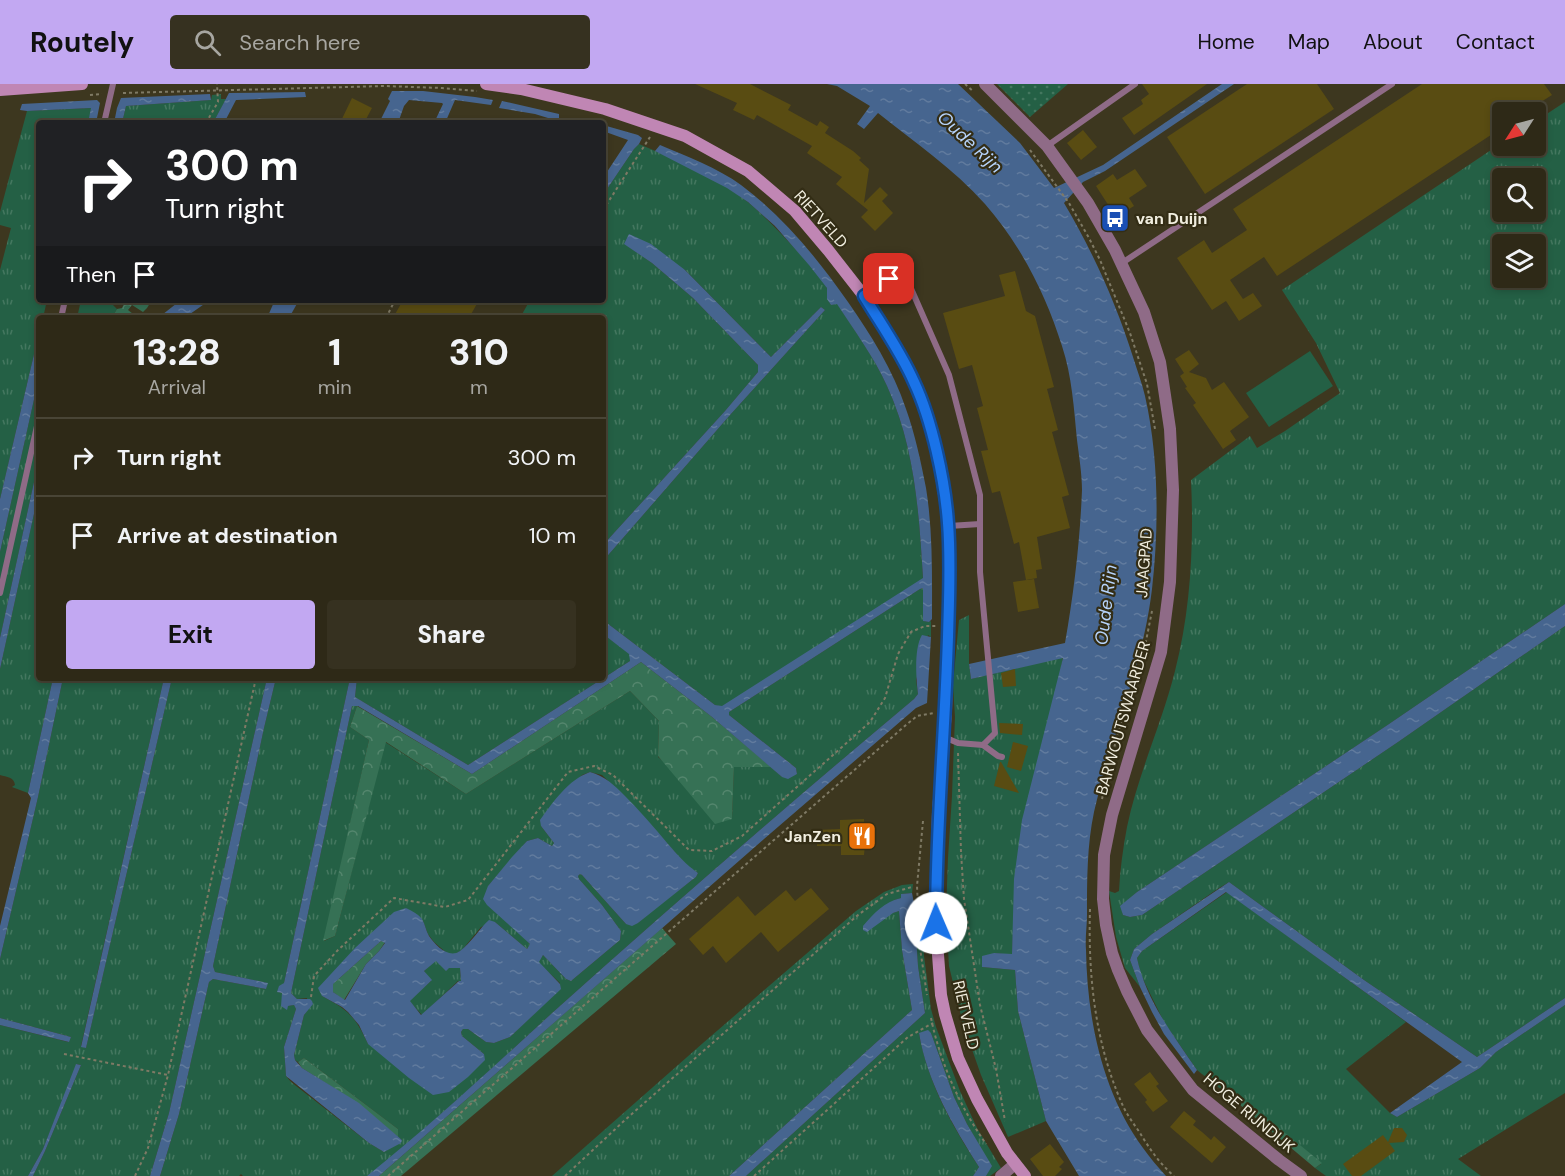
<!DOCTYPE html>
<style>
body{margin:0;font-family:"DM Sans",sans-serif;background:#363120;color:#f1f3f6;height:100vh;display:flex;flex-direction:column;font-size:22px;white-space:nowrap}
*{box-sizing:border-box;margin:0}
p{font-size:20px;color:#a7a6a1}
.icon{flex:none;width:33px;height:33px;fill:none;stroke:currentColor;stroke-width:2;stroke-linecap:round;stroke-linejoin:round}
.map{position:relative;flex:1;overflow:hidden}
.drawer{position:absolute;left:36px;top:231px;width:570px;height:366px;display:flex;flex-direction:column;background:#2e2917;border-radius:6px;box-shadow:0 3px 9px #0003,0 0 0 2px #494536}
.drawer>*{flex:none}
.top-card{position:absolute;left:36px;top:36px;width:570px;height:183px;border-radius:6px;box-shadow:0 3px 9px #0003,0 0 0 2px #494536;background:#202124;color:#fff;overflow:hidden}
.needle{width:39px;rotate:234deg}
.fabs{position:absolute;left:1492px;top:18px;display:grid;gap:12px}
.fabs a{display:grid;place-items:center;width:54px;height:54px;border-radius:6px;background:#2e2917;box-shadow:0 3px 9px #0003,0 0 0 2px #494536;font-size:30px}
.pin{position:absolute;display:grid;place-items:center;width:51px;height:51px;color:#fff;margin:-26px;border-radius:12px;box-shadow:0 3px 9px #0006}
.me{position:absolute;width:66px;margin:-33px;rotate:359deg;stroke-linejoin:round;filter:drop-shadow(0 0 4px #0008)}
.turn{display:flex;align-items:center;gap:21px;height:126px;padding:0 30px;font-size:27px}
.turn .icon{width:78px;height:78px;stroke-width:2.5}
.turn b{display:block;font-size:42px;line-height:51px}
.then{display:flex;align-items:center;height:57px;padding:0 30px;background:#0003;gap:12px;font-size:22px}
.eta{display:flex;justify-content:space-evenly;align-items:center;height:102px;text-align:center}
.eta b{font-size:36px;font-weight:800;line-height:42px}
.primary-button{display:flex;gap:12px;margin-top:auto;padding:12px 30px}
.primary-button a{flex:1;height:69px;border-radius:6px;background:#c2a8f2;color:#111;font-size:24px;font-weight:800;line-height:69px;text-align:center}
.primary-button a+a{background:#363120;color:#f1f3f6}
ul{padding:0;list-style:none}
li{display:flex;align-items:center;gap:18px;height:78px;padding:0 30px;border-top:2px solid #494536}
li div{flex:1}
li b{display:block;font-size:22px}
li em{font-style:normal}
header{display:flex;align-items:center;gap:36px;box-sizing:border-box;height:84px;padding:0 30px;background:#c2a8f2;color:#111}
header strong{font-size:28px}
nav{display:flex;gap:33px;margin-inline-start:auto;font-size:21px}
.search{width:420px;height:54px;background:#363120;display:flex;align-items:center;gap:15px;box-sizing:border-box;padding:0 21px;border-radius:6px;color:#a7a6a1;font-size:22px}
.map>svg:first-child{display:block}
.grass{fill:url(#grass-tufts);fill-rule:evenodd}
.forest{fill:url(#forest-crowns)}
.garden{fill:url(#garden-dots)}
.pitch{fill:#246045}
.water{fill:url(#water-ripples);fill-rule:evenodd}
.building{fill:#594c12}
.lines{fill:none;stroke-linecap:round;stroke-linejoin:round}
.path{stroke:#7f7a65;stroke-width:2;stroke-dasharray:3 3;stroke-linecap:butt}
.service{stroke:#8f6b87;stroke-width:6}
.minor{stroke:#8f6b87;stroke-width:12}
.tertiary{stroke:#8f6b87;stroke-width:12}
.secondary{stroke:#c086b4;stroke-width:12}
.route-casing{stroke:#114b97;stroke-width:15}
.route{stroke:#1a73e8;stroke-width:10}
.labels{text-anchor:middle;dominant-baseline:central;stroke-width:4.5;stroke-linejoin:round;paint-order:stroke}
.poi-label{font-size:16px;font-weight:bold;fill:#f1eedf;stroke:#332d15;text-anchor:start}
.street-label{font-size:16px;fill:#f1eedf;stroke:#332d15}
.water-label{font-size:18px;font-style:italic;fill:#b6d3fb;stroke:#332d15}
</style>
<header>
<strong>Routely</strong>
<div class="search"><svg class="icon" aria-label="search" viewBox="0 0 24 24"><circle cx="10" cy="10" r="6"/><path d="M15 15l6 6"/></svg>Search here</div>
<nav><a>Home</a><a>Map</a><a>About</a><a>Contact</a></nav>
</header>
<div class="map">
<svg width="1565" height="1092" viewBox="0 0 1565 1092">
<defs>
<pattern id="grass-tufts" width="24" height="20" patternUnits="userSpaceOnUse" patternTransform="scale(1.5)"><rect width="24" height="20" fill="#246045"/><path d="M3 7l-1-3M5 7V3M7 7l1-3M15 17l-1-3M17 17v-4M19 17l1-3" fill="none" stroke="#44775f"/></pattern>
<pattern id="forest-crowns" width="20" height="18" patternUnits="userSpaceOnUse" patternTransform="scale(1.5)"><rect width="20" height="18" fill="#367155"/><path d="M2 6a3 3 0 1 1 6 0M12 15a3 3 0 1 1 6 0" fill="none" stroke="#54866d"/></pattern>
<pattern id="garden-dots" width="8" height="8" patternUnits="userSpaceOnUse" patternTransform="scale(1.5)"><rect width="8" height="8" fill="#246045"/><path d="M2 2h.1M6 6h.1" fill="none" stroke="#44775f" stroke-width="1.8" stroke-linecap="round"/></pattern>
<pattern id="water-ripples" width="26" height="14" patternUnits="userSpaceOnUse" patternTransform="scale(1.5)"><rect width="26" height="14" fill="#46658f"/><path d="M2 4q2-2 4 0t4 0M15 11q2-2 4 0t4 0" fill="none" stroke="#617b9e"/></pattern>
</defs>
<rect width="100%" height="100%" fill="#3d371f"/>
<g class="grass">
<polygon points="221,10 221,15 226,15 213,39 122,39 126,22 211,16 212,11"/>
<path d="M1565,18v502l-176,120 -252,168 -16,14 2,9 7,2 12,-2 256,-173 167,-116v372l-88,59 -113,-77 -135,-98 -10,6 -67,46 -18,15 -4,11 10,27 -15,-19 -9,-31 -7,-46 6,2 4,-2c1,-21 4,-43 8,-64 11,-53 35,-104 48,-156 16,-62 19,-128 16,-191l59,-44 7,12 28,-17 55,-38 -24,-50 -34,-53 221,-148v4h33v-25zM1503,94h33v34h-33zM1503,160h33v34h-33z"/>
<polygon points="92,24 88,39 39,39 39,216 47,216 43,234 39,234 39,249 0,415 0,186 11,144 0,141 0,128 27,27"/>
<path d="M639,60c37,16 78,33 110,59 19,16 35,34 52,52 5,6 24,27 26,33 3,7 -1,9 4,17l6,-2c17,27 37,54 50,83 28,61 32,127 36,193l-201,128 -7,-2 -112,-85v-59l127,-146 95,-105 -4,-3 -50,50 -86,-87 -60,-26 27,19 41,35 65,67v7l-33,39 -122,134v-227h-83l10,-18h73v-105l31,-46z"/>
<polygon points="81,216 114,216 112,220 117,225 114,230 110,231 108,234 77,234"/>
<polygon points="39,293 39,375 0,554 0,468"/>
<path d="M39,407v187h14l-25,115 -16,-6 3,-2c-1,-8 -8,-8 -15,-10v-106z"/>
<path d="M923,504v33l6,1 2,-1v16l-3,-2 -12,45 2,14 -4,5c-123,103 -244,208 -363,315 -60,55 -120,111 -183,162h-125l-2,-2 -2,2h-79l19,-62 30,-132 4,-3 53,10 1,-6 -52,-11 -2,-6 51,-238 12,-50h74l-66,305 -6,9 4,1 6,13 6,-1 2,4 -12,38 2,29 5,6 78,61 15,9 18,-12 -4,-3v-8l-94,-71 -6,4 -3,-2 -1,-5 10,-40 3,-4v-13l-10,1 -6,-6 61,-287h5l-7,21 19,13 -45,201 11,-5 50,-194 81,52 164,-103 29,30 -1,36 74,62 2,-52h37l11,10 15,-3 -1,-6 -67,-53v-3l191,-123zM590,688l12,3 33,32 46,52 9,9 8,5 -2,4 -48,37 -10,9 -12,1 -44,-49 -2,-1 -2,2 1,3 23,26 19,26 -1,9 -49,41 -5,-2 -23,-24 -5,7 22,21v6l-50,48 -16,6 -8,-1 -18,-13h-5l-2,3 1,4 22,18 -116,-10c-13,-28 -20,-34 -46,-48l84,-88 17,13 5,13 6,8 14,12h7l7,-4 19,-23 14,-5 32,27 3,-5 -17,-17 -25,-41 39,-45 11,-3 14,8 2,-3 -13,-17 41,-51z"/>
<polygon points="969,531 969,580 971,595 1063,573 1013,849 1012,871 994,869 982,883 1015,886 1018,927 1046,1037 1008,1053 981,991 963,940 949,882 946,829 948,774 952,712 955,633 953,601 959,536"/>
<polygon points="603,550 630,570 630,577 468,681 355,613 357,594 603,594"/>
<polygon points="63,594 164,594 81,962 86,964 172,594 267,594 169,1029 150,1092 33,1092 45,1067 81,981 77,980 43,1065 28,1092 0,1092 0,941 68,958 71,953 0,934 0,875 38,713"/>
<polygon points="913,800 912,809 901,810 901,814 894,816 893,829 899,827 902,866 912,926 729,1092 552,1092 703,959 856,827 884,808 902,801"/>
<polygon points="1227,808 1406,938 1346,985 1390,1029 1397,1033 1480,984 1496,968 1565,921 1565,1009 1458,1075 1481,1092 1326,1092 1315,1084 1321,1080 1231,1006 1227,1010 1197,986 1164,938 1141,891 1137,874 1142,867"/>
<path d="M914,817h7l3,55 7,53 5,18 24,64 17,37 24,40 -11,8h-4l5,-10 -24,-42 -13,-27 -23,-64 -12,1c10,51 32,90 60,133l-6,9h-227l179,-163 -7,-47z"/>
<polygon points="436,876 449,884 460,884 461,897 458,897 422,931 409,917 431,897 424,887"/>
</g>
<g class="forest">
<polygon points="126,216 152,216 147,224 143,228 132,221 128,226 138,234 120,234 114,230 117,225 122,224"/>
<polygon points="641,578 712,633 771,683 734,683 732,735 715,740 658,672 659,637 630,607 466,710 386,658 335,852 323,857 369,656 350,643 357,622 472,690"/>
<polygon points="662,844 676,860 401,1092 379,1092"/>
<polygon points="381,857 385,858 379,867 366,880 344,916 333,908 333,900"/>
<polygon points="304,974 398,1045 398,1053 359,1020 302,984 298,978"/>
<polygon points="1232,1006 1322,1079 1315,1084 1227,1010"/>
</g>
<polygon class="garden" points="997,0 1068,0 1030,33"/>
<polygon class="pitch" points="1310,267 1333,302 1269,343 1246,309"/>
<g class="water">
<path d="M827,0h131l62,59 34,45 49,-23 119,-81h12l-129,87 -22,11 -19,21c29,49 52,100 69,154 4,13 9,26 12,39 14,61 14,132 7,193 -9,77 -41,148 -58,223 -7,33 -7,68 -7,102 0,12 -2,24 -1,36 1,68 16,142 57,198 7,10 15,19 23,28h-87l-33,-55 -28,-110 -3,-41 -33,-3v-11l12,-3 18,1 2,-75 8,-59 41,-162 -92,21 -2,-15 96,-21c9,-51 15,-102 17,-153 0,-16 -3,-34 -5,-50 -3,-31 -5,-64 -15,-94 -16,-51 -41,-101 -77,-142 -31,-35 -71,-62 -107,-91l-14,16 -7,-5 13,-18 -33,-20z"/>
<polygon points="392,7 423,7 475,13 493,16 491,21 455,16 445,39 434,39 443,20 442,19 409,16 404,22 398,39 379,39 390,17 388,15"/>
<polygon points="305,8 306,13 236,16 224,39 213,39 229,9"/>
<polygon points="210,10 211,16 126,22 122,39 114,39 117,24 121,14"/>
<polygon points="97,16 100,19 96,39 88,39 91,24 27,27 20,26 22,20"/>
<polygon points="502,17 559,30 559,34 552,39 546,39 548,34 535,30 499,24"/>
<polygon points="603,41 638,51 642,54 639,60 634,65 603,111 603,94 628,56 603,47"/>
<path d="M660,61c26,11 58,23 81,40 43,32 76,73 107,117 23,33 45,68 58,107 9,25 15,53 20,79 7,43 6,88 6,131l-3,3 -6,-1v-33l-3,1 -191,123v3l67,53 1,6 -9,5 -6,-2 -70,-60 -71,-55 -169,112 -114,-68h-6l-61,287 6,6h13l2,2 1,3 -9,11 -10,40 1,5 7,8 57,35 43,37 -1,3 -17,9 -15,-9 -83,-67 -2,-29 12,-38 -2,-4 -6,1 -1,4 -6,-4 1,-13 -5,-1 2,-6 5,-3 66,-305h7l-2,19 113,68 162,-104 -1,-7 -26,-20v-14l112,85 7,1 201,-128c-4,-65 -8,-131 -36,-192 -13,-29 -33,-56 -50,-82l-6,1 -4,-6v-11l-18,-23 -34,-39 -27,-24 -21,-14 -72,-37z"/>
<polygon points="629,150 651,160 685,186 771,273 821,223 825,226 730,331 603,477 603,461 725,327 758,288 758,281 693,214 652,179 624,160"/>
<polygon points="181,216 210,216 190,230 190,234 158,234"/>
<polygon points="275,216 299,216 289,234 267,234"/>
<polygon points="39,249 39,293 0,468 0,415"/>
<polygon points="39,375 39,407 0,585 0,554"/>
<polygon points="1565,520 1565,542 1398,658 1142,831 1130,833 1123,831 1120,822 1137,808 1389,640"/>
<path d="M922,551l9,2 -4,66 -11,5 -152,131 -385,337h-12c64,-51 124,-107 184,-162 119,-107 240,-212 363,-315l4,-5c-2,-16 -4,-46 4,-59z"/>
<polygon points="53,594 63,594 38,713 0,875 0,842 31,714 28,709"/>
<polygon points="164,594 172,594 86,964 81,963"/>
<polygon points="267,594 276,594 264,644 213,882 215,888 268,899 266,905 213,895 209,898 179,1030 160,1092 150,1092 169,1029"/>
<path d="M590,688c15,4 24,13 34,23 16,16 30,32 44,49 9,10 18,21 30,29l-2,4 -4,3 -54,43 -6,3 -6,-2 -44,-49 -2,-1 -2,2 1,3 23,26 19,26 -1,9 -49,41 -5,-2 -23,-24 -4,7 21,22 1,5 -51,48 -16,6 -8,-1 -18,-13h-5l-2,3 1,4 22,18 1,6 -17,17 -19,15 -16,3 -24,-17 -41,-34 -9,-19 -11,-13 -6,-5 -20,-11 -4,-8 37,-40 39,-36 12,-4c6,3 12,6 16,11 3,5 4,12 7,17 7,10 20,23 31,15 11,-8 19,-22 29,-31l6,2 32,27 3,-5 -43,-39 -4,-6 5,-13 24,-29 15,-16 11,-3 14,8 2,-3 -13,-17 -1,-6c14,-19 28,-40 50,-48zM381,857l4,2 -6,8 -13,13 -21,36 -12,-8v-8zM436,877l10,10 3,-3h11l1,13h-2l-38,34 -11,-14 22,-21 -8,-9z"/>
<path d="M1229,798l135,98 113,77 88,-59v7l-69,47 -16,16 -83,49 -7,-4 72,-51 -236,-170 -84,59 -5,7c9,42 36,77 60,112l-3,4 -30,-40 -12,-22 -12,-25 -10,-27 4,-11 18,-15z"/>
<path d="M912,809l2,10 4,63 7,47 -179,163h-17l183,-166 -10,-60 -3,-39 -6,2 -26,19 -4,-2v-4c11,-13 21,-24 38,-28v-4z"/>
<polygon points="0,934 71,953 69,958 0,941"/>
<path d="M928,946l3,3 23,64 13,27 25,42 -6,10h-13l6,-9c-26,-41 -52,-85 -60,-134z"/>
<polygon points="76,980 81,981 45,1067 33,1092 28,1092 43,1065"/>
</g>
<g class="building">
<polygon points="695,0 750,0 791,21 788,26 817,42 820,37 829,43 825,49 853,67 861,74 859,76 869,85 864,119 880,103 888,111 882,117 893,129 875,147 861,133 868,126 836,100 842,93 807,69 812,62 757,31 754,36 733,26 737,19"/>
<polygon points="1142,0 1207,0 1134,51 1122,34 1143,20 1141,16 1149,10"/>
<polygon points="1247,0 1317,0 1334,25 1205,110 1167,53"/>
<polygon points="1422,0 1544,0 1552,11 1525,28 1503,28 1503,43 1277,192 1264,173 1230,196 1243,215 1253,209 1262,222 1239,237 1226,217 1212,226 1177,174 1204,156 1212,169 1247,146 1233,125"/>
<polygon points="352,14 372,24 364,39 340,39"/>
<polygon points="1083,46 1097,63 1081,76 1067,59"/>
<polygon points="1135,85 1147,102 1129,114 1134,122 1116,133 1096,102 1113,90 1117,96"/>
<polygon points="1015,187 1026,227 1035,232 1054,303 1047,305 1058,346 1052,348 1069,411 1062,413 1070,444 1037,453 1042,485 1036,486 1037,494 1026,496 1019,458 1014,460 1000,407 992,409 981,367 988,366 977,324 983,322 972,281 959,285 943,229 1005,212 999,191"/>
<polygon points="403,216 479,216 469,234 393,234"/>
<polygon points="1189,266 1199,280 1189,288 1206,294 1212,306 1224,298 1249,333 1230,347 1236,356 1223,365 1193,321 1196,319 1185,304 1187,303 1180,292 1184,289 1175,275"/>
<polygon points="1034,495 1039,524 1018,528 1013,498"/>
<polygon points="1015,585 1016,602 1003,603 1001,589"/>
<polygon points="999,639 1023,640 1022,651 1000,649"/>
<polygon points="1013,658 1028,662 1021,687 1007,683"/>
<polygon points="1000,678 1001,678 1019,709 994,702"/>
<polygon points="864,735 864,745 866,750 864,771 841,771 841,762 817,762 817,746 840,745 840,736"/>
<polygon points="811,804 829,825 778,868 761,848 726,879 713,862 703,871 689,855 738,812 755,832 786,806 795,817"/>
<polygon points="1150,988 1159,1000 1156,1002 1168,1017 1153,1028 1145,1018 1147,1016 1134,1000"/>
<polygon points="1184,1027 1196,1037 1193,1041 1202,1048 1211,1056 1214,1052 1226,1063 1212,1079 1170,1043"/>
<polygon points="1394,1044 1402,1044 1407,1051 1404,1058 1389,1059 1395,1067 1361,1092 1352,1092 1343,1080 1383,1051 1388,1058"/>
<polygon points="1050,1060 1064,1078 1059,1083 1062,1085 1055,1092 1043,1092 1030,1075"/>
</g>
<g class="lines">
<g class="path">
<polyline points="965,0 974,8"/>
<polyline points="123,9 384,2 442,4 477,7"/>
<polyline points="90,11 102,10"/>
<polyline points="206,39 218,18 217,0"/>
<polyline points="1030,66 1069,119 1089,154 1100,176 1130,249 1147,300 1155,345"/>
<polyline points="603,126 650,53"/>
<polyline points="386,234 395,216"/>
<polyline points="958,669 961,768 964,815 980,921 996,985 1005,1037"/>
<polyline points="1102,715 1117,652 1141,582 1152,527"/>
<polyline points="923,737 917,802 920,864 927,911"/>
<path d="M1090,825c-2,67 5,135 33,197 4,9 11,18 17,27 9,15 20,31 34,43"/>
<polyline points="311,913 314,892 338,866 394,814 445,823 468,816 568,688 594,682 613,691 689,766 712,767 742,752 870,638 885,614 898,570 911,548 925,542 936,542"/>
<path d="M931,934c9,44 29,89 55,126"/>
<polyline points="64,970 168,991"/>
<polyline points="135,1092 148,1064 168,991 256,594"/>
<polyline points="388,1092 906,641 917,632 934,629"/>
<polyline points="565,1092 625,1036 858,831 887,810 912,803"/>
<polyline points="754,1092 908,953 933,939"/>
</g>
<g class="service">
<polyline points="104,39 113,0"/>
<polyline points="1047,62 1135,0"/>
<polyline points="1122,179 1392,0"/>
<polyline points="864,212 889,195 909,200 949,291 980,411 980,488 995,649 983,661 958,659 944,653"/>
<polyline points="61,234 65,216"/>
<polyline points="949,442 980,440"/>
<polyline points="0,509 39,333"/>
<polyline points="983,661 998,672 1002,673"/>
</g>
<polyline class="minor" points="1001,1092 1015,1080"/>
<polyline class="tertiary" points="985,0 1047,62 1088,119 1115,166 1144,228 1160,278 1170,345 1173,406 1170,498 1161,568 1112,731 1104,771 1103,815 1106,841 1112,869 1118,886 1127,907 1147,946 1193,1006 1279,1076 1301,1092"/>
<g class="secondary">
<polyline points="486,0 521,5 605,25 685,52 748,87 795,127 828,166 864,212 896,263 915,299 930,342 940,385 949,442 949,484 946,627 938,728 936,803 937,857 941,911 945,930 958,974 977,1015 1007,1069 1025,1092"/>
<polyline points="0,6 82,0"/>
</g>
</g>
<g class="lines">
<g class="route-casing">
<path id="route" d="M889,195l-25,17c17,28 37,56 50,86 18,38 31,99 34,141 3,38 1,76 0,114 -3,95 -12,190 -12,286"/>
</g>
<use href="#route" class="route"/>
</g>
<defs>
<g id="bus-square" transform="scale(1.5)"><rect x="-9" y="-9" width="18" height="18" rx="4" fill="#1a4fb4" stroke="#332d15"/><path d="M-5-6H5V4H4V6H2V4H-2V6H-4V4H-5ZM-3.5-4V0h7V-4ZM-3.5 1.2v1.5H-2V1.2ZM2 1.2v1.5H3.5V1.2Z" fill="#fff"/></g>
<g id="restaurant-square" transform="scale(1.5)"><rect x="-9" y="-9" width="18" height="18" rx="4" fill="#e8710a" stroke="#332d15"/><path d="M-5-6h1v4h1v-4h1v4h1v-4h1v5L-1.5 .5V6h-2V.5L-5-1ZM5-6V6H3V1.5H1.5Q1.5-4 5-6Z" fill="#fff"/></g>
</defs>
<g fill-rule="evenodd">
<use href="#bus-square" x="1115" y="134"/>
<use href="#restaurant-square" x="862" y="752"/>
</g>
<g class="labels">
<g class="poi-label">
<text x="1136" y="134">van Duijn</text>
<text x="841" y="752" text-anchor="end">JanZen</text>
</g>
<g class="street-label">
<text transform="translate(821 135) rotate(48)">RIETVELD</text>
<text transform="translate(1144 479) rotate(-86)">JAAGPAD</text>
<text transform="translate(1123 634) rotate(-74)">BARWOUTSWAARDER</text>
<text transform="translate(966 931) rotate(77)">RIETVELD</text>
<text transform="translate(1249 1029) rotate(40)">HOGE RIJNDIJK</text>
</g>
<g class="water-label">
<text transform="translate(970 58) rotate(43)">Oude Rijn</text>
<text transform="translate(1106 521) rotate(-83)">Oude Rijn</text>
</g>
</g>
</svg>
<div class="fabs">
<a><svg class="needle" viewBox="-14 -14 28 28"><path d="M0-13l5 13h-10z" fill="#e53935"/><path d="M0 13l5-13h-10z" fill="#a7a6a1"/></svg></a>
<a><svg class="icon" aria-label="search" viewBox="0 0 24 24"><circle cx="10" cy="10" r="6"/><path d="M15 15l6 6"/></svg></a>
<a><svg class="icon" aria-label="layers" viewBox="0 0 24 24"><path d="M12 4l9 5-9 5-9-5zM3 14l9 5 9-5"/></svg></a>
</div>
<div class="pin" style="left:889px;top:195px;background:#d93025"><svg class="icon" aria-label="arrive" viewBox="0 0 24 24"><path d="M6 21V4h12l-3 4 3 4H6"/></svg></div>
<svg class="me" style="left:936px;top:839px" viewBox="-20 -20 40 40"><circle r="19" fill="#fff"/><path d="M0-13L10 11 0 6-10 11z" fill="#1a73e8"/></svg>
<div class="top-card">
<div class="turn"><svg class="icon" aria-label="right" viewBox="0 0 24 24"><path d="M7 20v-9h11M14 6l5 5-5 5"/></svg><div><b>300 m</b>Turn right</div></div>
<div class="then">Then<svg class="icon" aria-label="arrive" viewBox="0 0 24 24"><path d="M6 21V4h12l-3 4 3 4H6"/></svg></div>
</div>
<section class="drawer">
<div class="eta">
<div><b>13:28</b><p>Arrival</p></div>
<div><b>1</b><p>min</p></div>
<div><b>310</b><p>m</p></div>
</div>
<ul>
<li><svg class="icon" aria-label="right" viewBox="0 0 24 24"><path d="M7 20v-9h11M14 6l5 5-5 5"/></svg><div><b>Turn right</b></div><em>300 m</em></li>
<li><svg class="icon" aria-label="arrive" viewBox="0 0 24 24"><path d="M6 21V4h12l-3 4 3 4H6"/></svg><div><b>Arrive at destination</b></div><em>10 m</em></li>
</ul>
<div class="primary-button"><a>Exit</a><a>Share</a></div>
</section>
</div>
